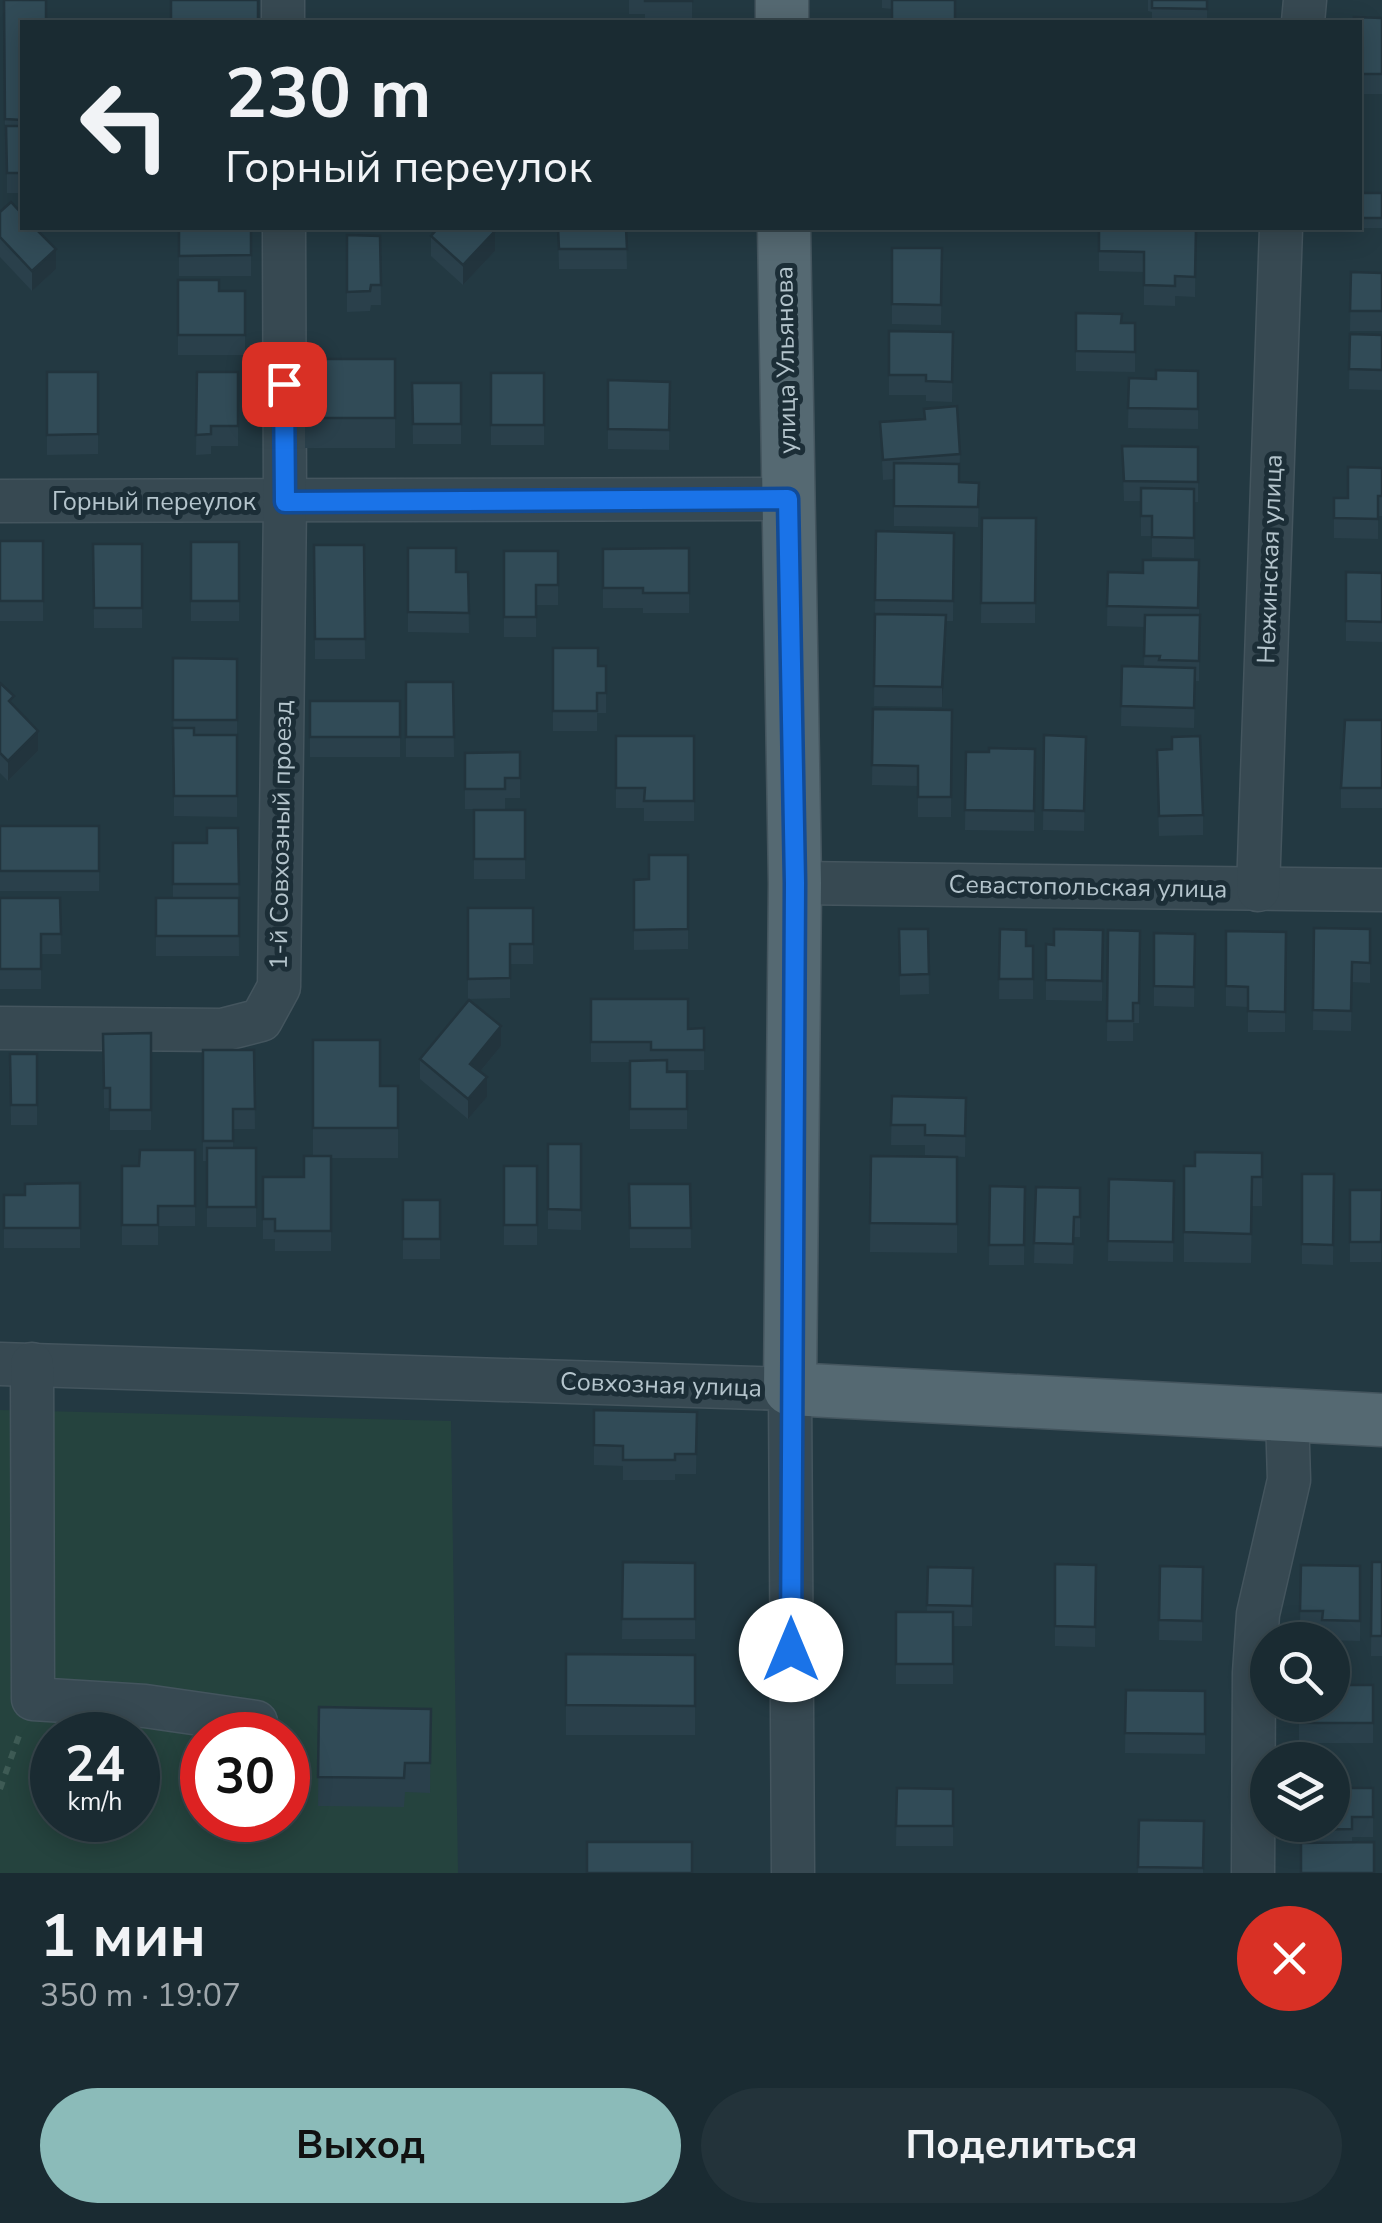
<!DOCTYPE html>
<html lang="ru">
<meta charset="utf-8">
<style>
body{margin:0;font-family:"Nunito Sans",sans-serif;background:#23333a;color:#f1f3f6;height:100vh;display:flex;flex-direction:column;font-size:38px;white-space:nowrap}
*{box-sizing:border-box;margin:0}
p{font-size:32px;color:#9fa7ac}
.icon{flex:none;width:55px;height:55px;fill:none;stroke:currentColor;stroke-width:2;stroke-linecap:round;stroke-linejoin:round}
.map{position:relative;height:1873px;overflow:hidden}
.side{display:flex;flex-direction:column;background:#1a2b32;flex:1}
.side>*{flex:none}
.guide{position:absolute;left:20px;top:20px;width:1342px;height:210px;border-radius:0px;box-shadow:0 5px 25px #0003,0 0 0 2px #38474d;background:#1a2b32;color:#f1f3f6;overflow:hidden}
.controls{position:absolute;left:1250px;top:1622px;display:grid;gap:20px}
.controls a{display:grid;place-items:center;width:100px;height:100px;border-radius:50%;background:#1a2b32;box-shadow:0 5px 25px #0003,0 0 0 2px #38474d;font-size:50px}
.speed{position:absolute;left:30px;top:1712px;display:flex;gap:20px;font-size:50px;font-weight:700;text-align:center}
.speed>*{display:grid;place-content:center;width:130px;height:130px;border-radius:50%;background:#1a2b32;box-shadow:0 5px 25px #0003,0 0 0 2px #38474d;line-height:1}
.speed small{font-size:25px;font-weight:400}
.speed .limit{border:15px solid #d22;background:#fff;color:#111}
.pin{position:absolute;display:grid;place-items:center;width:85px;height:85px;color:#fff;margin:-42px;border-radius:20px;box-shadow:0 5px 15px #0006}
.me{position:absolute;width:110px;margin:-55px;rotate:0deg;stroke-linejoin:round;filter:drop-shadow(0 0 8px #0008)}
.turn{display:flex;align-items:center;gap:35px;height:210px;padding:0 40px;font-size:45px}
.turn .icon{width:130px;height:130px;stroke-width:2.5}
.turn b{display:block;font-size:70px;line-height:85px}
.round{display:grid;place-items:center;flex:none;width:105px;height:105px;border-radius:52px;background:#23333a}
.headline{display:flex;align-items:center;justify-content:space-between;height:170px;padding:0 40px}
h1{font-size:60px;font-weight:700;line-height:75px}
.button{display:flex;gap:20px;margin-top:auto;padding:20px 40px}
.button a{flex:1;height:115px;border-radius:60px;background:#8bbbb9;color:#111;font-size:40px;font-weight:700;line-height:115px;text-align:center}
.button a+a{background:#23333a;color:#f1f3f6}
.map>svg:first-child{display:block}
.green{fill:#25433e;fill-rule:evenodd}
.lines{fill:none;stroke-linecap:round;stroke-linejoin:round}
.minor-casing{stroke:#44555e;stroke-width:45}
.major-casing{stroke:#44555e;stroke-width:55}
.path{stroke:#3e5b55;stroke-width:6;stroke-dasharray:8 8;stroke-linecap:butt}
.minor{stroke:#374952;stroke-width:42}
.major{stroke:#556972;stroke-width:52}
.wall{fill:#2a404b}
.shaded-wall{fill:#22343d}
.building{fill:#314b57;stroke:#22343d;stroke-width:2.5}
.route-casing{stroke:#114b97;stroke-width:25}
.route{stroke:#1a73e8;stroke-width:18}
.labels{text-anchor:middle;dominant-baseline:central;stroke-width:10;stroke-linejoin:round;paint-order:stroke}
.street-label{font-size:25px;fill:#b4c4cc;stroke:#1c2e37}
</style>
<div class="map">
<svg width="1382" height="1873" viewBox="0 0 1382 1873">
<rect width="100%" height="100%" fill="#233942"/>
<path class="green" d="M0,1410l451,11 7,452h-458zM52,1735h86v85h-86zM202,1735h86v85h-86z"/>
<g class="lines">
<g class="minor-casing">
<g id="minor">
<polyline points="283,0 283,22"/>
<polyline points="1303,22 1305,0"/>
<polyline points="0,501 788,499"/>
<polyline points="795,883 1382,890"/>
<polyline points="1258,890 1281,228"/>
<polyline points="0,1028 222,1030 261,1020 279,987 285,502 284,228"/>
<polyline points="0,1364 790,1389 793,1873"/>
<polyline points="32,1364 33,1699 145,1706 256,1722"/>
<polyline points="1253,1873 1254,1673 1258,1614 1289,1480 1287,1415"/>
</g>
</g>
<g class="major-casing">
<g id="major">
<polyline points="782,0 782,22"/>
<polyline points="784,228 795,883 790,1389 1382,1420"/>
</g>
</g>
<polyline class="path" points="0,1789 20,1733"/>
<use href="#minor" class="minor"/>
<use href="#major" class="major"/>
</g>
<g class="wall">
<polygon points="4,0 22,22 22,193 7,193 7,140 5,140"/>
<polygon points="629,0 692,0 692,21 645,21 645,14 629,14"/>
<polygon points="882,0 955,0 892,9 882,8"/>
<polygon points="1148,0 1207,0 1207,22 1210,22 1152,22 1152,12 1148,11"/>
<polygon points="1382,18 1382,94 1360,94 1360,22"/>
<polygon points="1361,193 1382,193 1382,228 1360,228"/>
<polygon points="0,212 56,269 32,291 0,257"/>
<rect x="179" y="228" width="72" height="48"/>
<polygon points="558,228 626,228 627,269 559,269"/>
<polygon points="1099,228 1203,228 1203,232 1196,232 1195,297 1175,296 1175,306 1144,305 1144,272 1099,271"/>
<polygon points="347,235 380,236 381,305 371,305 370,311 347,312"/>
<polygon points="431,236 495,251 463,285 431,256"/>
<polygon points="892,248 942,248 941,325 892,324"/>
<polygon points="1351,272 1382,273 1382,331 1350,331"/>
<polygon points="178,280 219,291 245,291 245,355 178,355"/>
<polygon points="1076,313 1121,323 1135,323 1135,372 1076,371"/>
<polygon points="889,331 953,332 952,402 926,401 926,395 889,395"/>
<polygon points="1350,334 1382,335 1382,390 1349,389"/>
<rect x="305" y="359" width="90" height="89"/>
<polygon points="1198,371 1198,429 1128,428 1129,378 1156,379"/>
<polygon points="47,372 98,372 98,454 47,455"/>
<polygon points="197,372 238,372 238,446 211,446 211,454 196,455"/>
<rect x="491" y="373" width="53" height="72"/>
<polygon points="608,380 670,382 669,450 608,449"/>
<polygon points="412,383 461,383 461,444 413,444"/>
<polygon points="924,409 960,454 959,482 979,483 978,527 894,526 894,479 883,480 880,422 924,419"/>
<polygon points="1122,446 1198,447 1198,502 1194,502 1194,558 1152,557 1152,536 1141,536 1141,501 1124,501"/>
<polygon points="1382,468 1382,516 1378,516 1378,539 1334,538 1334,498 1348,498"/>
<polygon points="982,518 1036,518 1035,623 981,623"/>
<polygon points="876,531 954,533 953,621 946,621 942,707 874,706"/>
<rect x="0" y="541" width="43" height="80"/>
<rect x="191" y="542" width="48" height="79"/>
<polygon points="93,544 142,544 142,628 94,628"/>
<polygon points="314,545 364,545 365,659 315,659"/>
<polygon points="408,548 456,572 468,572 469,633 408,632"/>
<polygon points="689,548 689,613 643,613 643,608 603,608 603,549"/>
<polygon points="504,551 558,551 558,605 536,605 536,637 504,637"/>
<polygon points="1199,560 1199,681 1195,681 1194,728 1121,726 1122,666 1144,666 1145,627 1107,626 1108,572 1143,573"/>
<polygon points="1346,572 1382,573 1382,642 1346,641"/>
<polygon points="553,648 598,666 606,666 606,713 597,713 597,731 553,731"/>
<polygon points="173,658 237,659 237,817 174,816"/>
<polygon points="406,682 453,682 454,757 406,757"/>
<polygon points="0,683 38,751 8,781 0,773"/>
<rect x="310" y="701" width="90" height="56"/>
<polygon points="873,709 952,710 951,817 918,817 918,786 872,785"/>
<polygon points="1382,720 1382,808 1341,808 1341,788"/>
<polygon points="1044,735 1086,737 1084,831 1043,830"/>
<polygon points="616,736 694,736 694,821 644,821 644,808 616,808"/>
<polygon points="1035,749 1034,831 965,830 966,752"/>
<polygon points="520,752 520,798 505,798 505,809 465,809 465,753"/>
<polygon points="1157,770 1203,815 1203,835 1159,836"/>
<rect x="474" y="810" width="51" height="69"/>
<rect x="0" y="826" width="99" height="65"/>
<polygon points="238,828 239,956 156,956 156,898 173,898 173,843 207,843"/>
<polygon points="688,855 688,949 634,950 634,880 649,879"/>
<polygon points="0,898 60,898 61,954 41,954 41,989 0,989"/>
<polygon points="468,908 533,908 533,964 510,964 510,998 468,999"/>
<polygon points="1314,928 1370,929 1370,983 1352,982 1351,1031 1313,1030"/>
<polygon points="899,929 928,929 929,994 900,995"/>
<polygon points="1000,929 1026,946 1033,946 1033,999 999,999"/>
<polygon points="1103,930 1102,1001 1046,1000 1046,944 1054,945"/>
<polygon points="1108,930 1140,931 1139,1023 1133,1023 1133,1041 1107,1041"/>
<polygon points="1226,931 1286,932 1285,1032 1248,1032 1248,1007 1226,1006"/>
<polygon points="1154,933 1195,934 1194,1007 1154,1006"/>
<polygon points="591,999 688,1029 704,1028 704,1070 667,1070 667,1072 687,1072 687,1129 630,1129 630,1062 591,1062"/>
<polygon points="151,1033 151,1130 110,1130 110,1108 104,1108 103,1034"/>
<polygon points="313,1040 380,1086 398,1086 398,1158 331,1158 331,1251 275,1251 275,1239 263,1239 263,1177 304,1177 313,1156"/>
<polygon points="501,1046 480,1072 487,1097 468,1119 420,1079 420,1059"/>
<polygon points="203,1050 254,1050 255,1129 233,1129 233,1148 256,1148 256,1227 207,1227 207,1161 203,1161"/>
<polygon points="10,1054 37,1054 37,1125 11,1125"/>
<polygon points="892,1096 966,1098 965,1157 925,1155 925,1145 891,1145"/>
<polygon points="548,1144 581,1144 581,1230 548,1229"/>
<polygon points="195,1150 195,1226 158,1226 158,1245 122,1245 122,1166 139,1166"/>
<polygon points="1262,1153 1262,1206 1252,1206 1251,1263 1184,1262 1184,1166 1195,1166"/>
<polygon points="871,1156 957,1157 957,1253 870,1252"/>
<rect x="504" y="1166" width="33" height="79"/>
<polygon points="1302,1174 1334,1174 1333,1265 1302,1264"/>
<polygon points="1109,1179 1174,1181 1173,1262 1108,1261"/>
<polygon points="80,1183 80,1248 4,1248 4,1195 25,1195"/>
<polygon points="629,1184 690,1184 691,1248 630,1248"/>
<polygon points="990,1186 1025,1187 1024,1265 989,1265"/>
<polygon points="1036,1187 1080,1188 1080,1237 1074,1237 1073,1264 1034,1263"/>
<polygon points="1350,1190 1382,1190 1381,1262 1350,1262"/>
<rect x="403" y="1200" width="37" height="59"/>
<polygon points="594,1410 697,1412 696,1474 675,1474 675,1480 623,1480 623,1466 594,1465"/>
<polygon points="623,1562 695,1563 695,1639 622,1639"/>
<polygon points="1372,1562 1382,1562 1382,1656 1371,1656"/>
<polygon points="1055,1564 1096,1565 1095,1647 1055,1646"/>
<polygon points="1301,1565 1360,1566 1360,1641 1322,1640 1322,1631 1300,1631"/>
<polygon points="1160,1566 1203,1567 1202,1641 1159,1640"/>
<polygon points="928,1567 973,1568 972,1626 953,1626 953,1684 896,1684 896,1612 927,1612"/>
<polygon points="566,1654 695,1655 695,1735 566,1735"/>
<polygon points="1373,1685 1373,1743 1299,1743 1299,1705"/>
<polygon points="1126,1690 1205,1691 1205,1754 1125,1753"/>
<polygon points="319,1707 431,1709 430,1793 405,1792 404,1807 318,1806"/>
<polygon points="897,1788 953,1789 953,1846 896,1846"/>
<polygon points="1373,1788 1373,1837 1352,1837 1352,1842 1300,1850 1300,1825"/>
<polygon points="1139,1820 1204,1821 1203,1873 1138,1873"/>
</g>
<g class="shaded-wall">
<polygon points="495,231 495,251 463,285 463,265"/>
<polygon points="56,249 56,269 32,291 32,271"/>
<polygon points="946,615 946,635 942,707 942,687"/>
<polygon points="38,731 38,751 8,781 8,761"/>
<polygon points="501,1026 501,1046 470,1084 470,1064"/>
<polygon points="487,1077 487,1097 468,1119 468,1099"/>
</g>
<g class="building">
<polygon points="4,0 46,0 46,22 22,22 22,120 5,119"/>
<rect x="171" y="0" width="87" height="22"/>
<rect x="645" y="0" width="47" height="1"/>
<rect x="892" y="0" width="63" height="22"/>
<polygon points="1152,0 1207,0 1207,9 1152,8"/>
<polygon points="1354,17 1382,18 1382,74 1360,74 1360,22 1354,22"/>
<polygon points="1157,21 1210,22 1157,22"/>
<polygon points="6,126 22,126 22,173 7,173"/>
<polygon points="1361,193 1382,193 1382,218 1360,218"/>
<polygon points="11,202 22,214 22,228 35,228 56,249 32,271 0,237 0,212"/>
<polygon points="179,228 251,228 251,255 179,256"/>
<polygon points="438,228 491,228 495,231 463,265 431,236"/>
<polygon points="558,228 626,228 627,249 559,249"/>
<polygon points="1099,228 1196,228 1195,277 1175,276 1175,286 1144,285 1144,252 1099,251"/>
<polygon points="347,235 380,236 381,285 371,285 370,291 347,292"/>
<polygon points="892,248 942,248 941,305 892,304"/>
<polygon points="1351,272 1382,273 1382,311 1350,311"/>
<polygon points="178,280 219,280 219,291 245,291 245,335 178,335"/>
<polygon points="1076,313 1122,314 1121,323 1135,323 1135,352 1076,351"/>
<polygon points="889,331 953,332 952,382 926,381 926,375 889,375"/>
<polygon points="1350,334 1382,335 1382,370 1349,369"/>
<rect x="305" y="359" width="90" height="59"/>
<polygon points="1156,370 1198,371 1198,409 1128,408 1129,378 1156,379"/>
<polygon points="47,372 98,372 98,434 47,435"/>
<polygon points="197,372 238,372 238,426 211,426 211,434 196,435"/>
<rect x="491" y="373" width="53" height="52"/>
<polygon points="608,380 670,382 669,430 608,429"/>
<polygon points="412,383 461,383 461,424 413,424"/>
<polygon points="957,406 960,454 883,460 880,422 925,419 924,409"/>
<polygon points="1122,446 1198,447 1198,482 1124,481"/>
<polygon points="894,463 959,464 959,482 979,483 978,507 894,506"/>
<polygon points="1348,467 1382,468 1382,496 1378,496 1378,519 1334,518 1334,498 1348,498"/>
<polygon points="1141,488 1194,489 1194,538 1152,537 1152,516 1141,516"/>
<polygon points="982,518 1036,518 1035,603 981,603"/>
<polygon points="876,531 954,533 953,601 875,600"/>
<rect x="0" y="541" width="43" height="60"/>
<rect x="191" y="542" width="48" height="59"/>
<polygon points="93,544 142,544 142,608 94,608"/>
<polygon points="314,545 364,545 365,639 315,639"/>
<polygon points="408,548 456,548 456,572 468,572 469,613 408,612"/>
<polygon points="689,548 689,593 643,593 643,588 603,588 603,549"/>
<polygon points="504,551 558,551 558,585 536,585 536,617 504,617"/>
<polygon points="1143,560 1199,560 1198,608 1107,606 1108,572 1143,573"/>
<polygon points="1346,572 1382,573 1382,622 1346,621"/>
<polygon points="875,614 946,615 942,687 874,686"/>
<polygon points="1145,615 1200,615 1199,661 1159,660 1160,656 1144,656"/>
<polygon points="553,648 598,648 598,666 606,666 606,693 597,693 597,711 553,711"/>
<polygon points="173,658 237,659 237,720 173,720"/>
<polygon points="1122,666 1195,668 1194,708 1121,706"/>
<polygon points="406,682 453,682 454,737 406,737"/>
<polygon points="0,683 14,696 9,701 38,731 8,761 0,753"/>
<rect x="310" y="701" width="90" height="36"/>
<polygon points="873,709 952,710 951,797 918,797 918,766 872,765"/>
<polygon points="1345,720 1382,720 1382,788 1341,788"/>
<polygon points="173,728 194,728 194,735 237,735 237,796 174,796"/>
<polygon points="1044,735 1086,737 1084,811 1043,810"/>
<polygon points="616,736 694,736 694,801 644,801 645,788 616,788"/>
<polygon points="1200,736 1203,815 1159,816 1157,750 1172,749 1172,737"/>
<polygon points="989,748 1035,749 1034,811 965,810 966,752 989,752"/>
<polygon points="520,752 520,778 505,778 505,789 465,789 465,753"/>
<rect x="474" y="810" width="51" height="49"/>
<rect x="0" y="826" width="99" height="45"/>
<polygon points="207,828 238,828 239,884 173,884 173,843 207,843"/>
<polygon points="649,855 688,855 688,929 634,930 634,880 649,879"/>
<polygon points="0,898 60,898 61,934 41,934 41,969 0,969"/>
<rect x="156" y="898" width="83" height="38"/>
<polygon points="468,908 533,908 533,944 510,944 510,978 468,979"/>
<polygon points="1314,928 1370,929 1370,963 1352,962 1351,1011 1313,1010"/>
<polygon points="899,929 928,929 929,974 900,975"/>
<polygon points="1000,929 1026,930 1026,946 1033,946 1033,979 999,979"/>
<polygon points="1054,929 1103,930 1102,981 1046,980 1046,944 1054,945"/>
<polygon points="1108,930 1140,931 1139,1003 1133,1003 1133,1021 1107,1021"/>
<polygon points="1226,931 1286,932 1285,1012 1248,1011 1248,987 1226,986"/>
<polygon points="1154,933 1195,934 1194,987 1154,986"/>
<polygon points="591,999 688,999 688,1029 704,1028 704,1050 651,1050 651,1042 591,1042"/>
<polygon points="469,1000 501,1026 470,1064 487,1077 468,1099 420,1059"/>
<polygon points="151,1033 151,1110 110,1110 110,1088 104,1088 103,1034"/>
<polygon points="313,1040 380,1040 380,1086 398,1086 398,1128 313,1128"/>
<polygon points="203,1050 254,1050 255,1109 233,1109 233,1141 203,1141"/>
<polygon points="10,1054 37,1054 37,1105 11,1105"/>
<polygon points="667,1060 667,1072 687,1072 687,1109 630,1109 630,1061"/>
<polygon points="892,1096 966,1098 965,1136 925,1135 925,1125 891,1125"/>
<polygon points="548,1144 581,1144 581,1210 548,1209"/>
<rect x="207" y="1148" width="49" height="59"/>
<polygon points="140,1150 195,1150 195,1206 158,1206 158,1225 122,1225 122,1166 139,1166"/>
<polygon points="1195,1152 1262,1153 1262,1177 1252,1177 1251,1234 1184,1232 1184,1166 1195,1166"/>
<polygon points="304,1156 331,1156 331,1231 275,1231 275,1219 263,1219 263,1177 304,1177"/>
<polygon points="871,1156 957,1157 957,1224 870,1223"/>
<rect x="504" y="1166" width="33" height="59"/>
<polygon points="1302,1174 1334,1174 1333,1245 1302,1244"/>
<polygon points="1109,1179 1174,1181 1173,1242 1108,1241"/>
<polygon points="80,1183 80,1228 4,1228 4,1195 25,1195 25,1184"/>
<polygon points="629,1184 690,1184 691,1228 630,1228"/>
<polygon points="990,1186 1025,1187 1024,1245 989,1245"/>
<polygon points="1036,1187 1080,1188 1080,1217 1074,1217 1073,1244 1034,1243"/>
<polygon points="1350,1190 1382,1190 1381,1242 1350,1242"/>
<rect x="403" y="1200" width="37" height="39"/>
<polygon points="594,1410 697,1412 696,1454 675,1454 675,1460 623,1460 623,1446 594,1445"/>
<polygon points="623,1562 695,1563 695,1619 622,1619"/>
<polygon points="1372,1562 1382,1562 1382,1636 1371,1636"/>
<polygon points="1055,1564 1096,1565 1095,1627 1055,1626"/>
<polygon points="1301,1565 1360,1566 1360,1621 1322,1620 1323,1611 1300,1611"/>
<polygon points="1160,1566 1203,1567 1202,1621 1159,1620"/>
<polygon points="928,1567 973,1568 972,1606 927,1605"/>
<rect x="896" y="1612" width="57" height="52"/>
<polygon points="566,1654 695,1655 695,1706 566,1705"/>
<polygon points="1332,1685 1373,1685 1373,1723 1299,1723 1299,1705 1332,1705"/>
<polygon points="1126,1690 1205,1691 1205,1734 1125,1733"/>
<polygon points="319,1707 431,1709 430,1763 405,1763 404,1778 318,1777"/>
<polygon points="897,1788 953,1789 953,1826 896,1826"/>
<polygon points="1332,1788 1373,1788 1373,1817 1352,1817 1352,1829 1300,1830 1300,1825 1332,1825"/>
<polygon points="1139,1820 1204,1821 1203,1868 1138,1867"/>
<rect x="587" y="1842" width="105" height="31"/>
<polygon points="1374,1842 1374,1873 1301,1873 1301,1843"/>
</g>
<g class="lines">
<g class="route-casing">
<polyline id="route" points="284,384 285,502 788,499 795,883 791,1650"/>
</g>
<use href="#route" class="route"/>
</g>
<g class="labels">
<g class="street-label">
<text transform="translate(786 360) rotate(-91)">улица Ульянова</text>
<text x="154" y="502">Горный переулок</text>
<text transform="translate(1270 559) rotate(-88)">Нежинская улица</text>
<text transform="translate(281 835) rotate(-89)">1-й Совхозный проезд</text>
<text transform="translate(1088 887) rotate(1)">Севастопольская улица</text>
<text transform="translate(661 1385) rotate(2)">Совхозная улица</text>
</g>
</g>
</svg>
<div class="controls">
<a><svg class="icon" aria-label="search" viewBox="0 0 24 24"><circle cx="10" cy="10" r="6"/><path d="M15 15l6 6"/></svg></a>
<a><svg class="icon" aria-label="layers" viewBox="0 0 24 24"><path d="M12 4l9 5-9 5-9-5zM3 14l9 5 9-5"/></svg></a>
</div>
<div class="speed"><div>24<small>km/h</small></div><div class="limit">30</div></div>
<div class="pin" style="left:284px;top:384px;background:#d93025"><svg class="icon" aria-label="arrive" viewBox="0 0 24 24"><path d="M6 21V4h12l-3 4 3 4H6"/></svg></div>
<svg class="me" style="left:791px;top:1650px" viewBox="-20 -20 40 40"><circle r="19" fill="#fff"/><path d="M0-13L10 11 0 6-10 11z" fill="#1a73e8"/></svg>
<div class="guide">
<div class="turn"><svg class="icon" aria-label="left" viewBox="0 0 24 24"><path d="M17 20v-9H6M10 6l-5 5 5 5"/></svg><div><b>230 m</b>Горный переулок</div></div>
</div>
</div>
<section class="side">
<div class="headline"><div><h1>1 мин</h1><p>350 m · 19:07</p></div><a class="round" style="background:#d93025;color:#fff"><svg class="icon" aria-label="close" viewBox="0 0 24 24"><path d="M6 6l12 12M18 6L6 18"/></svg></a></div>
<div class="button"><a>Выход</a><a>Поделиться</a></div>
</section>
